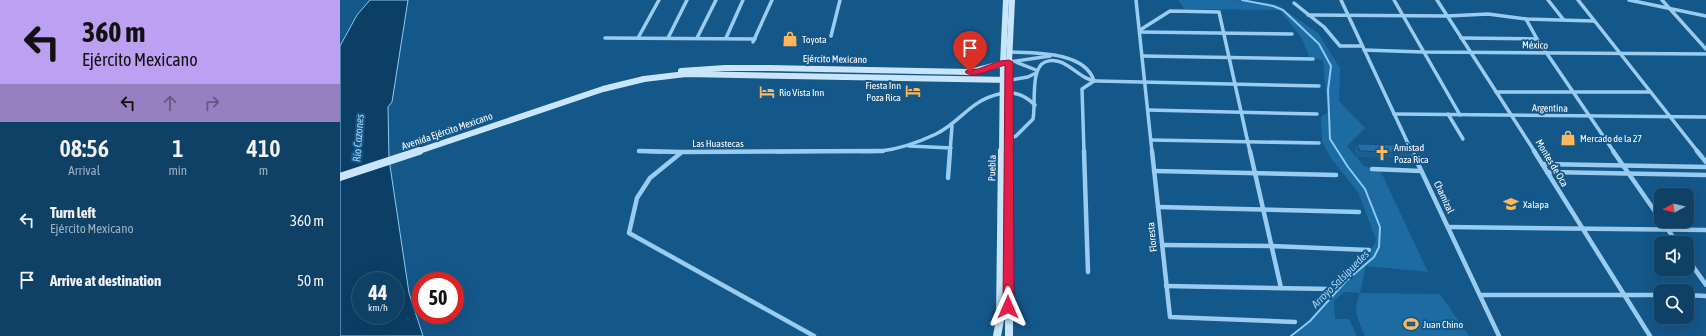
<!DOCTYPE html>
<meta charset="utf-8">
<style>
body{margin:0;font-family:"Asap Condensed",sans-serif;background:#18486d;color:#f1f3f6;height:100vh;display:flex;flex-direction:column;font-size:15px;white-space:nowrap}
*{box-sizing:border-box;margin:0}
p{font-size:13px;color:#9bafc0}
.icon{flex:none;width:22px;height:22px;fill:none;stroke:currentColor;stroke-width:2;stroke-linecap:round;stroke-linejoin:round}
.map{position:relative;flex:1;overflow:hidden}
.panel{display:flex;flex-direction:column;background:#0f4167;width:340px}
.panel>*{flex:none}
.banner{background:#bca0f2;color:#111;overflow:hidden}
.needle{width:26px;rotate:263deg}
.controls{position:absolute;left:1314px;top:188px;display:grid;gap:8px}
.controls a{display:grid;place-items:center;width:40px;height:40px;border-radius:8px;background:#0f4167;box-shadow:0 4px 16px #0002,0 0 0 1px #2f5a7b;font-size:20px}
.speed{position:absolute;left:12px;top:272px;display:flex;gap:8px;font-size:20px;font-weight:700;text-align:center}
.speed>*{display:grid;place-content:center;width:52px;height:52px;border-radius:50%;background:#0f4167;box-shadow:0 4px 16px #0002,0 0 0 1px #2f5a7b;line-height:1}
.speed small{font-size:10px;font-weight:400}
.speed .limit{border:6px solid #d22;background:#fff;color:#111}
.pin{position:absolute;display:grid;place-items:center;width:34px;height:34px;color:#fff;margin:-41px -17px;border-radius:50% 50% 50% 0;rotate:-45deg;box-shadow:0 0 4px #0007}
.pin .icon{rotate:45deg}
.me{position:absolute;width:44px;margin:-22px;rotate:0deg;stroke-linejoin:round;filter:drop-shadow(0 0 3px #0008)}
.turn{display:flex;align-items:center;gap:14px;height:84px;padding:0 16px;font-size:18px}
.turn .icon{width:52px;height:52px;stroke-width:2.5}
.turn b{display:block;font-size:28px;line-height:34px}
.lanes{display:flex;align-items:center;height:38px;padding:0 16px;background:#0003;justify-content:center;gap:20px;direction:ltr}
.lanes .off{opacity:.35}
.eta{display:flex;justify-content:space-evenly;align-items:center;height:68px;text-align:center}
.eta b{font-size:24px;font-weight:600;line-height:28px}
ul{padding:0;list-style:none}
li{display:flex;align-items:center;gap:12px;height:60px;padding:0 16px}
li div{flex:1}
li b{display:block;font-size:15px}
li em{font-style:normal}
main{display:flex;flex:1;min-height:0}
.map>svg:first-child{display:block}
.green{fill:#1c6ba3}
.water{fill:#0c3f66;stroke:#8ccaf3;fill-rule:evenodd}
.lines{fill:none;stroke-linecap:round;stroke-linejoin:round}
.stream{stroke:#8ccaf3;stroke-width:2}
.minor-far1{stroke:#9accf0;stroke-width:3.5}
.minor{stroke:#9accf0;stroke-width:4.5}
.secondary-far1{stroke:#c8e5fb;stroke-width:6}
.secondary{stroke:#c8e5fb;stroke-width:8}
.wall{fill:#1c6090}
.building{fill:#2170a8;stroke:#174e76}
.route{fill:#e11d48;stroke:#92132f}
.labels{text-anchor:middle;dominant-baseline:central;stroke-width:4;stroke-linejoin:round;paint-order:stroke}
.poi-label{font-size:10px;fill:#fff;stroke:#145789;text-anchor:start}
.street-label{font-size:10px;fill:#fff;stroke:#145789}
.water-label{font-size:11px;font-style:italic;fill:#a6d6f7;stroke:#145789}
</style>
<main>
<section class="panel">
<div class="banner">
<div class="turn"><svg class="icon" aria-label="left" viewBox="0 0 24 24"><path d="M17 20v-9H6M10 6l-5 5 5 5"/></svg><div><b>360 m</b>Ejército Mexicano</div></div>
<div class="lanes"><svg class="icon" aria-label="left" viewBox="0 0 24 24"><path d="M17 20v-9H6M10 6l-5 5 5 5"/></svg><svg class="icon off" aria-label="ahead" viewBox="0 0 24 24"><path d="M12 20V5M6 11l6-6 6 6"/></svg><svg class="icon off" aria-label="right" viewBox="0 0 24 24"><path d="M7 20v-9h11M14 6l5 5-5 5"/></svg></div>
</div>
<div class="eta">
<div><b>08:56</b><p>Arrival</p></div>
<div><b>1</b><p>min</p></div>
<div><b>410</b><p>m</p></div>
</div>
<ul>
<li><svg class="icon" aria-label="left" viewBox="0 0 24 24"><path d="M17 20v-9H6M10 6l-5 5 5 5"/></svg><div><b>Turn left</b><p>Ejército Mexicano</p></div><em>360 m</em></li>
<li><svg class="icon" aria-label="arrive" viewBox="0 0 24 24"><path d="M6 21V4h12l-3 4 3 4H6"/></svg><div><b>Arrive at destination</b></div><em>50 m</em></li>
</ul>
</section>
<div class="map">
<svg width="1366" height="336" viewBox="0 0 1366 336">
<rect width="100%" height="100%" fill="#145789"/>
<path class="green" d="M838,0h56l35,3 10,3 39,27 22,35 -1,33 26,27 -18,18 17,20 17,6 47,100 -62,-6 -6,27 80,1 29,42h-104c-7,-17 -13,-25 -5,-43l-16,-1 -10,9 1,18h14l8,17h-63l29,-27 15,-24 13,-14 6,-2 9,-8 10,-21 -18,-48 -25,-31 -11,-19 -1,-25 7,-5 -5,-52 -13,-2 -9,-21 -21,-27 -96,-1z"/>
<path class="water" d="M30,0h38l-16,102 -4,5 1,52 20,134 14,43h-83v-290l17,-31zM21,281h34v34h-34z"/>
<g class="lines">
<polyline class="stream" points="902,0 933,6 943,10 979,44 991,66 988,90 990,139 1008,167 1025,189 1040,227 1039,247 1034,257 1006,281 970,321 951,336"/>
<g class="minor-far1">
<polyline points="796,0 812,152"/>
<polyline points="1001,0 1072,152"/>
<polyline points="1054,0 1120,115"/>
<polyline points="1097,0 1195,152"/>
<polyline points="1208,0 1223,19"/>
<polyline points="1238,0 1358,152"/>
<polyline points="1289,0 1366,16"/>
<polyline points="1322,0 1366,49"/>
<polyline points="954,3 984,27 1000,46 1022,46"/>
<polyline points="968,15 1107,16 1148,14 1186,19 1253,21"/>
<polyline points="1186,19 1197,39 1274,152"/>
<polyline points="800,30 830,11 879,12 910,152"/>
<polyline points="800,32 952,34"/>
<polyline points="491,36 500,0"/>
<polyline points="265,38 415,39"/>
<polyline points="298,38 319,0"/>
<polyline points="328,38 347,0"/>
<polyline points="357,38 376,0"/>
<polyline points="386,38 403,0"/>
<polyline points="1121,38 1197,39"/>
<polyline points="413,42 432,0"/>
<polyline points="1024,50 1083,52 1366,54"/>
<path d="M669,52c25,1 76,-1 85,29"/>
<polyline points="802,56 973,59"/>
<polyline points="669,62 710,56"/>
<polyline points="676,62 696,70"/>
<polyline points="670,80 688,77 696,73"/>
<polyline points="1156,92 1309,92"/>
<polyline points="808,110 977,114"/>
<polyline points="1054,114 1366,117"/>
<polyline points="1108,114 1123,139"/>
<polyline points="811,140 979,143"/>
<path d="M662,141l14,-5 17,-17c3,-14 -3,-51 12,-57 20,-8 34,19 52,19 74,2 148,3 222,5"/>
<polyline points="569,146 611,148"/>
<polyline points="299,151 321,152"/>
<path d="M437,152c24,-1 47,-1 70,-1 11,0 23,1 34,0 18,-2 38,-9 55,-17 25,-12 33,-33 63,-40 15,-4 26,1 36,11"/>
<polyline points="610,152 612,126"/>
<polyline points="744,152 742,89 754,81"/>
</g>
<g class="minor">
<polyline points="299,151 342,152"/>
<polyline points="744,151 748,272"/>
<polyline points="812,151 830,317 955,322"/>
<polyline points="910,151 941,288"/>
<polyline points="1072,151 1159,336"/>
<polyline points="1194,151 1310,336"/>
<polyline points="1273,151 1321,220"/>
<polyline points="1357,151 1366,162"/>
<polyline points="1202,164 1366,167"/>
<polyline points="1032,169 1081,171"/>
<polyline points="814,171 996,175"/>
<polyline points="1207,172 1366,175"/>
<polyline points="608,178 610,151"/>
<polyline points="818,207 1019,212"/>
<polyline points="1322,221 1337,243"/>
<polyline points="1108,227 1366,230"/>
<polyline points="822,245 931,246 1029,250"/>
<polyline points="1347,258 1366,285"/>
<polyline points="826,286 992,289"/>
<polyline points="1140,295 1321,295"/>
<polyline points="1347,295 1366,296"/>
<polyline points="474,336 289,233 297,198 310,178 342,152 543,151"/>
</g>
<g class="secondary-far1">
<polyline points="341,71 385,68 429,68 630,72 669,62"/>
<polyline points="76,152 263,89 304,79 346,74 670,80"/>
<polyline points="662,152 663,63 666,0"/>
<polyline points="669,152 669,62 672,0"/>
</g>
<g class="secondary">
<polyline points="669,151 669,336"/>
<polyline points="0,177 79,151"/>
<polyline points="657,336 660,320 662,151"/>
</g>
</g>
<polygon class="wall" points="1017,144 1073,153 1070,158 1017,157 1014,149"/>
<polygon class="building" points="1017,144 1070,145 1073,153 1020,151"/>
<path class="route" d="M669,60l4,2 1,245 -2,3 -4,1 -3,-1 -2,-3 2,-242c-10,3 -32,15 -40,7l2,-2 11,-1 22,-8z"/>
<defs>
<g id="shop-bare" transform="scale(1.2)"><path d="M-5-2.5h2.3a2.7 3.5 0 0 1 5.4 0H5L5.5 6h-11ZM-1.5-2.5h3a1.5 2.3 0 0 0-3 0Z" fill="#ffb859" stroke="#145789" stroke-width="2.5" paint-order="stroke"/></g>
<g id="hotel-bare" transform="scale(1.2)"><path d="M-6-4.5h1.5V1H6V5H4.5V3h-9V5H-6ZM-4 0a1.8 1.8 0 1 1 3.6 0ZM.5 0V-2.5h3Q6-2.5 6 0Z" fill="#ffb859" stroke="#145789" stroke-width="2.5" paint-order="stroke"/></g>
<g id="church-bare" transform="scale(1.2)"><path d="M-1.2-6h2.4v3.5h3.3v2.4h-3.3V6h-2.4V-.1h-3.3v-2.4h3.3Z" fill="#ffb859" stroke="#145789" stroke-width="2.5" paint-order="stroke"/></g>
<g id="school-bare" transform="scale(1.2)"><path d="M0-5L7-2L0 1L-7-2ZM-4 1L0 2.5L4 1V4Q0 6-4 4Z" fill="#ffb859" stroke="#145789" stroke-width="2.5" paint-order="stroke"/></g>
<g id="stadium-bare" transform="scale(1.2)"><path d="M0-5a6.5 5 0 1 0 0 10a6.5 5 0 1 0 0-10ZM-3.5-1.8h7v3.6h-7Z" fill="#ffb859" stroke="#145789" stroke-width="2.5" paint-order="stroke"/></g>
</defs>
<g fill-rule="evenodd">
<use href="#shop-bare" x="450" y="39"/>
<use href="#hotel-bare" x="573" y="91"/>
<use href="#hotel-bare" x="427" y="92"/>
<use href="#shop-bare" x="1228" y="138"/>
<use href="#church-bare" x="1042" y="153"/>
<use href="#school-bare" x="1171" y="204"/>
<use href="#stadium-bare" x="1071" y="324"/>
</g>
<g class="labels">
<g class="poi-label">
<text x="462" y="39">Toyota</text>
<text x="561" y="85" text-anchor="end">Fiesta Inn<tspan x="561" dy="12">Poza Rica</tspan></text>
<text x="439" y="92">Rio Vista Inn</text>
<text x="1240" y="138">Mercado de la 27</text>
<text x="1054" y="147">Amistad<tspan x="1054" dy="12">Poza Rica</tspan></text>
<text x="1183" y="204">Xalapa</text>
<text x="1083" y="324">Juan Chino</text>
</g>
<g class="street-label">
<text transform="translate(1195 45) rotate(1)">México</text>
<text transform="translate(495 59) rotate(1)">Ejército Mexicano</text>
<text transform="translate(1210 108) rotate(1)">Argentina</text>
<text transform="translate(107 131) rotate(-19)">Avenida Ejército Mexicano</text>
<text x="378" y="143">Las Huastecas</text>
<text transform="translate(1212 163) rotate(59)">Montes de Oca</text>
<text transform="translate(652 168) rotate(-89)">Puebla</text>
<text transform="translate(1104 197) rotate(65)">Chamizal</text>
<text transform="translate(812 237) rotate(-96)">Floresta</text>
</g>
<g class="water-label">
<text transform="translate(18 138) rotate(-86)">Río Cazones</text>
<text transform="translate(1000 279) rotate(-45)">Arroyo Salsipuedes</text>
</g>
</g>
</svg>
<div class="controls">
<a><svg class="needle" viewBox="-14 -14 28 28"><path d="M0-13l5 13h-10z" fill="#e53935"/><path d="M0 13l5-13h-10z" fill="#9bafc0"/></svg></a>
<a><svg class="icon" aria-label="sound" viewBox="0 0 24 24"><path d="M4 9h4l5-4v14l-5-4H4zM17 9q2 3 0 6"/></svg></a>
<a><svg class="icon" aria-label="search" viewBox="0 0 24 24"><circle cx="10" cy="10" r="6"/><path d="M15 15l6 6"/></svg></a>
</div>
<div class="speed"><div>44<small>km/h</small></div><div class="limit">50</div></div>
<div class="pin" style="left:630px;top:72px;background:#d93025"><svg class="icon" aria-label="arrive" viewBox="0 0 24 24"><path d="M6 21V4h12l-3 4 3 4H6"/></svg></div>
<svg class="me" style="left:668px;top:307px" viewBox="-20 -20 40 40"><path d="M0-17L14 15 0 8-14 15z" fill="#e11d48" stroke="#fff" stroke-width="4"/></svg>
</div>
</main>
